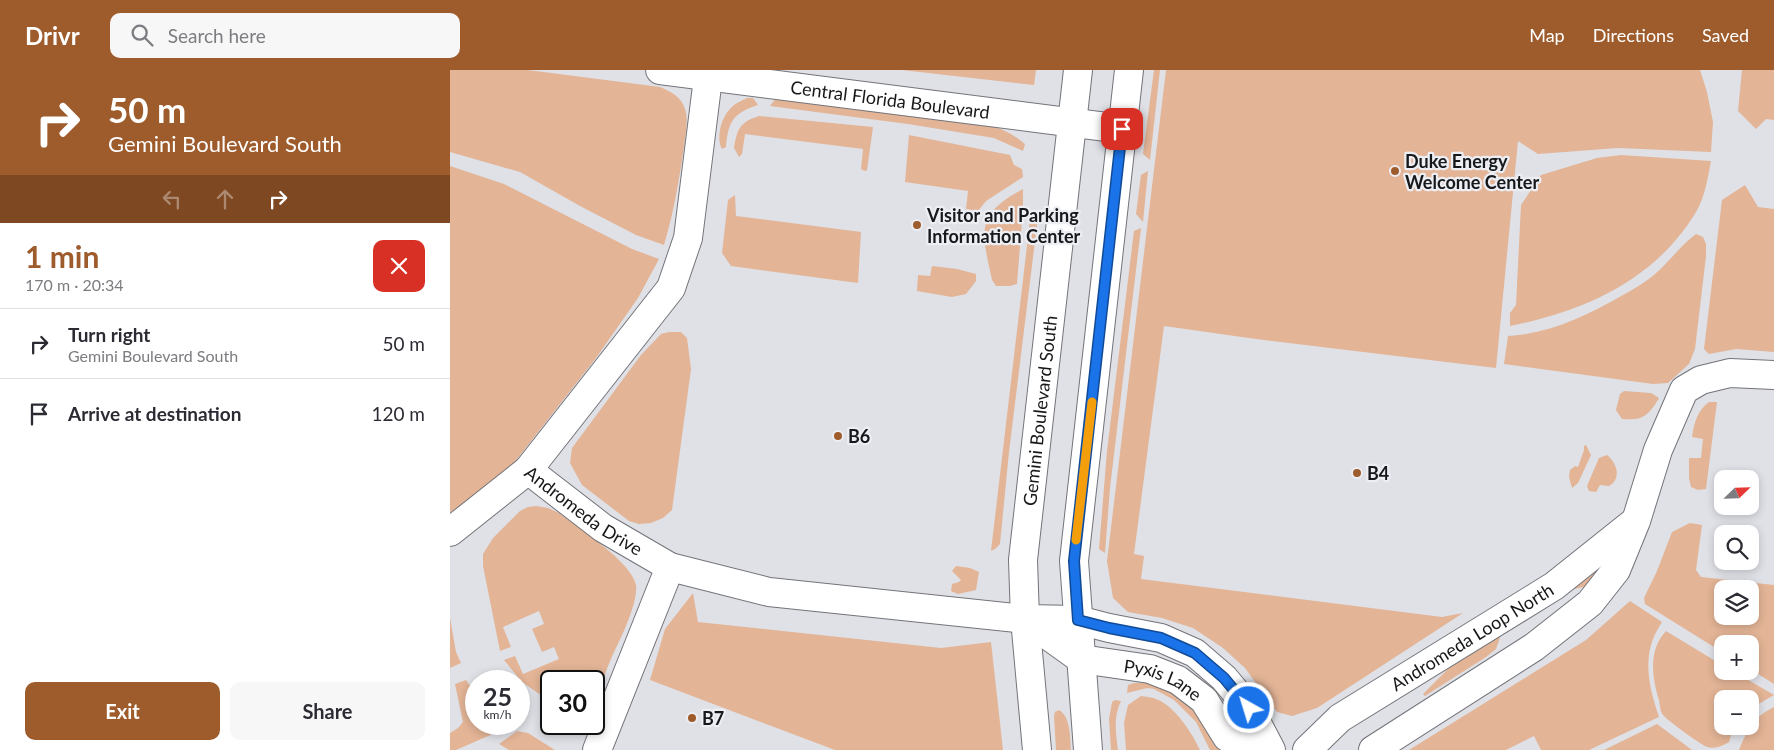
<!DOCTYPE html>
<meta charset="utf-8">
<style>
body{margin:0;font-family:Lato,sans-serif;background:#f7f7f7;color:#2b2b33;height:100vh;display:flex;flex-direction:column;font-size:19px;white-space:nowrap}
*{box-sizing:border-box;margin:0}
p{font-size:16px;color:#7c7c81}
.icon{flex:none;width:28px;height:28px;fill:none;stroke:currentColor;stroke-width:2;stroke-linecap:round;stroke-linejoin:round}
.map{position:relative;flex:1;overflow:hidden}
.side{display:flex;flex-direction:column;background:#fff;width:450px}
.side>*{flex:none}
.guide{background:#9e5b2b;color:#fff;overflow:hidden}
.needle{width:32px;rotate:67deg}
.buttons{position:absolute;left:1264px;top:400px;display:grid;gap:10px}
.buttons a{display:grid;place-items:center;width:45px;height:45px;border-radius:10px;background:#fff;box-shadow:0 2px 8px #0003;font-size:25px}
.speed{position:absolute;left:15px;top:600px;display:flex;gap:10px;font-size:25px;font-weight:700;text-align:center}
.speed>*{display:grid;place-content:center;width:65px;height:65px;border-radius:50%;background:#fff;box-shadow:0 2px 8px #0003;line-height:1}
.speed small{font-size:12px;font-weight:400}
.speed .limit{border:2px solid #111;border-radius:8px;background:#fff;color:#111}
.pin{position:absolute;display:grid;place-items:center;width:42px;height:42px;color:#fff;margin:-21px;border-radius:10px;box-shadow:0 2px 8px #0006}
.me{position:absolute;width:55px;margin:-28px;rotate:321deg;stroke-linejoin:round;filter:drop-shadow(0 0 4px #0008)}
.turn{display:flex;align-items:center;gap:18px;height:105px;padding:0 25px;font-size:22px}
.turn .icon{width:65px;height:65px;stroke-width:2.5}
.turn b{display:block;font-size:35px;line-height:42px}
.lanes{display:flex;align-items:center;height:48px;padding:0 25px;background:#0003;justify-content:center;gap:25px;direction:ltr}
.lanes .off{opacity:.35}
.round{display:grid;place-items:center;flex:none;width:52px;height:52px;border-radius:10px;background:#f7f7f7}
.headline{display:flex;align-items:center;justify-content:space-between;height:85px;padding:0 25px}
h1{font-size:30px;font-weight:700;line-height:38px;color:#9e5b2b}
.primary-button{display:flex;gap:10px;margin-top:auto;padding:10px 25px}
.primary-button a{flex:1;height:58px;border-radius:10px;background:#9e5b2b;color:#fff;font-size:20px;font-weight:700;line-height:58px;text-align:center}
.primary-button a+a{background:#f7f7f7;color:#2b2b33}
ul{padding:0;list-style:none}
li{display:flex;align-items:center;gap:15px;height:70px;padding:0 25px;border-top:1px solid #e1e1e2}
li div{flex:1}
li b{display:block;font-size:19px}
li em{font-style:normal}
header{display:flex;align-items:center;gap:30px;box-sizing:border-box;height:70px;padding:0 25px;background:#9e5b2b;color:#fff}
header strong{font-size:24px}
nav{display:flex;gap:28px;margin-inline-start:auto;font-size:18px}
.search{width:350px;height:45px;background:#f7f7f7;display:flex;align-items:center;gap:12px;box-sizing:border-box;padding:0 18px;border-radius:10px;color:#7c7c81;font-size:19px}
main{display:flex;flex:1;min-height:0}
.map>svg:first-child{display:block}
.green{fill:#e3b496;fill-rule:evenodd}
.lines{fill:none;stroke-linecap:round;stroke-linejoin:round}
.street-casing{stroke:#73747a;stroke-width:30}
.street{stroke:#fff;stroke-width:28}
.route-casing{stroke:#114b97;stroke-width:12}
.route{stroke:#1a73e8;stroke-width:9}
.slow{stroke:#f59e0b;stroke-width:9}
.poi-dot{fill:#9e5b2b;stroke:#eceef4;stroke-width:2}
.labels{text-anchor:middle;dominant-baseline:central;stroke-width:4.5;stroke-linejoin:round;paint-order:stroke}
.street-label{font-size:18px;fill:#17181a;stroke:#eceef4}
.poi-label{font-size:18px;font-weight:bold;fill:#17181a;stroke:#eceef4;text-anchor:start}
</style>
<header>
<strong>Drivr</strong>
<div class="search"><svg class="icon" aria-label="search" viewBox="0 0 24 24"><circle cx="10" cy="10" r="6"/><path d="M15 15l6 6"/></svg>Search here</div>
<nav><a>Map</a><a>Directions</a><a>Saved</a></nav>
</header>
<main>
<section class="side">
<div class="guide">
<div class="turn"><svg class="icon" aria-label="right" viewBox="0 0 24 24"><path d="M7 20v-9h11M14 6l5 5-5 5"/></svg><div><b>50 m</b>Gemini Boulevard South</div></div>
<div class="lanes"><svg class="icon off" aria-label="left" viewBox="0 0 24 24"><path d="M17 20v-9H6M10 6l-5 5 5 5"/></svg><svg class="icon off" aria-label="ahead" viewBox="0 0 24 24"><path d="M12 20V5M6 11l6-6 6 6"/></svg><svg class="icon" aria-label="right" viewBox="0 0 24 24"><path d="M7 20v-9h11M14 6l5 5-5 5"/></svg></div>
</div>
<div class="headline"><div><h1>1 min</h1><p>170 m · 20:34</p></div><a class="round" style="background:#d93025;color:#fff"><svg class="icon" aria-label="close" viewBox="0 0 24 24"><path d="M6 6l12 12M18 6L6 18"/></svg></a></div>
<ul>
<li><svg class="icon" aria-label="right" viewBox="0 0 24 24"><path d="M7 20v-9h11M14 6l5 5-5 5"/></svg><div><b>Turn right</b><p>Gemini Boulevard South</p></div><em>50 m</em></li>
<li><svg class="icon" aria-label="arrive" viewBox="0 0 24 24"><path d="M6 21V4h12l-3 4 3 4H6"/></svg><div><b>Arrive at destination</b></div><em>120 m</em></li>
</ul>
<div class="primary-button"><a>Exit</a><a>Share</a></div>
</section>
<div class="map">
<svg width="1324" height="680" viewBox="0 0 1324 680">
<rect width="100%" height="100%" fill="#dfe1e7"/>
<g class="green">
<path d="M0,0h78l132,17c11,5 21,9 25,22 4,12 0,26 -1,38 -5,33 -10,65 -20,98l-28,-10 -56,-29 -60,-34 -70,-20z"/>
<polygon points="452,0 586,0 584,15"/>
<polygon points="704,0 710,0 700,90 693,84"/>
<polygon points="716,0 1250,0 1257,22 1263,52 1261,82 1168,78 1088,84 1068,71 1046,298 806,269 714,256 684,484 694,486 691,509 992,547 1013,543 867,638 842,646 827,642 795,598 773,578 743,558 712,548 678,542 663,528 657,491"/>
<polygon points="1292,0 1324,0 1324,50 1316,49 1306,59 1288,41"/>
<path d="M297,28h6l5,7c-25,8 -30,17 -32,42l-4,2c-6,-11 -1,-31 8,-40 4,-5 11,-8 17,-11z"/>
<path d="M326,28l207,25c17,5 29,10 42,21l-2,7 -29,-13 -86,-14 -138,-18z"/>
<path d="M309,46l114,11 -6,43 -2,1 -4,-2 2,-20 -118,-15 -3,20 -3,3 -5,-9c3,-19 6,-26 25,-32z"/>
<polygon points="459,65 560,85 564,95 572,99 573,107 536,131 528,141 516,139 518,121 455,112"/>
<path d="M1171,85l90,6c-3,16 -6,36 -15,51 -41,68 -111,99 -186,114v-13l6,-8 5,-100 20,-30 56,-17z"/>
<polygon points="0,96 54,114 182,179 209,189 188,228 146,288 42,421 0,442"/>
<polygon points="698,101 693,152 686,144 691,105"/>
<polygon points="1295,115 1308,137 1324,139 1324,282 1286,279 1259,284 1254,279 1272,130"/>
<path d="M573,119v19l-6,76 -7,2h-14l-4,-6c-10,-48 -18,-65 31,-91z"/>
<polygon points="285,125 286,146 411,162 408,213 281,196 272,183 278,130"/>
<polygon points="581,142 587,148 587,155 559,382 550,474 545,479 541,481"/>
<polygon points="691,158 660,418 655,483 649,479 657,381 684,161"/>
<path d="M1246,164l7,3 3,7v12l-11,93 -6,15 -21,19 -15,1 -149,-20 4,-28c41,-2 80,-21 115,-41 11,-6 23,-13 32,-21 15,-13 26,-29 41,-40z"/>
<polygon points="482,196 507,199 526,204 526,211 516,224 502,227 467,221 468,205 480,206"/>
<polygon points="219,262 231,262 237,268 241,299 222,440 213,448 201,453 189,454 179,451 132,415 120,393 122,378 191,285 211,264"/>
<path d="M1174,321l27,2 8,5c-10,17 -16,23 -37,21l-6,-9 4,-16z"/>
<path d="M1259,332h8l-11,87 -8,1 -7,-3 -2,-9v-20h12l2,-19 -11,-2c2,-14 5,-26 17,-35z"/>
<polygon points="1136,375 1141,385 1128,413 1122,418 1119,407 1120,400 1125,396 1128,397 1134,380 1134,376"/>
<path d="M1157,385c10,8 15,24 2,31l-9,-1 -4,7 -7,-1 -2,-5 12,-28z"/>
<path d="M86,436l12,2 11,5c18,14 73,49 77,72 2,17 -13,49 -21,65 -8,16 -12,33 -21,48v-17h-43v21l-29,-20 -18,-22 11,-4 8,18 36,-15 -5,-12 -12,5 -10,-23 12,-5 -5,-13 -36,16 8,20 -11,4 -17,-85v-12l10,-16 27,-27 8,-4z"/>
<path d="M1240,453l12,2 -6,45 5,7 73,8v99l-24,-15v-25h-28v8l-77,-48 -1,-6 13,-27 15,-39zM1272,519h28v27h-28z"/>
<polygon points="1142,492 1155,495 1138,516 1120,520"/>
<polygon points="506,496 520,498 529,502 526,520 508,524 501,521 502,514 509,512 511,510 502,501"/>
<polygon points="243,523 248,552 491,578 541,572 553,680 385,680 200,610 215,559"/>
<path d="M1180,531l32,21c-3,5 -7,11 -9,17 -10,26 -2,54 6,78l-70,33h-48l-7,-14 -28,14h-97l177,-110z"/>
<polygon points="0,548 6,582 11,593 0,598"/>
<path d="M1216,561l56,34v6h11l41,24 -24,14v-10h-28v27h12l-5,16c-7,4 -13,7 -22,5 -7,-3 -39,-26 -44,-32 -3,-4 -3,-10 -4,-15 -7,-23 -11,-50 7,-69z"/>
<polygon points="1048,565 1050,568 1046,579 1036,587 975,626 973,624 1002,595"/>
<polygon points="16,610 26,624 26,654 44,654 47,660 45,663 6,680 0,680 0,663 8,658 13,652 5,614"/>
<path d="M702,612c24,9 45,27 58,51 3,6 4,11 9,17h-9l-14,-28 -22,-22 -20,-11 -7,-1 -20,5 1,-8 6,-2z"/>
<path d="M691,626c5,1 11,1 15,3 19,7 36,34 44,51h-74l-2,-27 4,-18z"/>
<path d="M665,630l6,1c-8,16 -5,32 -3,49h-7l-2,-31 3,-17z"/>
<path d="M1324,637v43h-35c10,-23 12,-31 35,-43z"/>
<path d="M609,640c12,7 11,28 12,40h-15l-2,-34 1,-4z"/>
<polygon points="1207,654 1242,680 1154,680"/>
<polygon points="67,661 78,663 105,680 59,680 49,674"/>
</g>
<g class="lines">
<g class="street-casing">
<g id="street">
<path id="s1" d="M210,0l462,59"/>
<path id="s2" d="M78,400l75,58 67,39 99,25 256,27 53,1 31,8 52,10 34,15 29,25 25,30 22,42"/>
<polyline points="0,462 78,400 221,218 238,168 259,0"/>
<path id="s3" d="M575,549l56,40 69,10 28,11 26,20 23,37 20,13"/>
<polyline points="147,680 220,497"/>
<path id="s4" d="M587,680l-12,-131 -2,-59 55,-490"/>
<polyline points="638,680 624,491 679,0"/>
<path id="s5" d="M857,680l33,-32 214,-132 79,-63"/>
<polyline points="923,680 1084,577 1140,533 1166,500 1186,451 1208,380 1234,320 1251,310 1280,303 1324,305"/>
</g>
</g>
<use href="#street" class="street"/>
</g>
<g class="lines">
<g class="route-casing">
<polyline id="route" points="672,59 624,491 628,550 659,558 711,568 745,583 774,608 799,638"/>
</g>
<use href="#route" class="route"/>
<polyline class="slow" points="626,470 642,332"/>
</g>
<g class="poi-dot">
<circle cx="945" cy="101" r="5"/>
<circle cx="467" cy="155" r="5"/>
<circle cx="388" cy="366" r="5"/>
<circle cx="907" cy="403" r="5"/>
<circle cx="242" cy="648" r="5"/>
</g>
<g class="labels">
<g class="street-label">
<text stroke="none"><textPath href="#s1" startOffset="232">Central Florida Boulevard</textPath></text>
<text stroke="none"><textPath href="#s4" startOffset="341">Gemini Boulevard South</textPath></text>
<text stroke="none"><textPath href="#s2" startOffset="69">Andromeda Drive</textPath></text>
<text stroke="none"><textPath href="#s5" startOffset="201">Andromeda Loop North</textPath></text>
<text stroke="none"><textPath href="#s3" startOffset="154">Pyxis Lane</textPath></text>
</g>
<g class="poi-label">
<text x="955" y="91">Duke Energy<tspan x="955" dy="21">Welcome Center</tspan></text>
<text x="477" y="145">Visitor and Parking<tspan x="477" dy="21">Information Center</tspan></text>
<text x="398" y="366">B6</text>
<text x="917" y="403">B4</text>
<text x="252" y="648">B7</text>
</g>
</g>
</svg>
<div class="buttons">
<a><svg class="needle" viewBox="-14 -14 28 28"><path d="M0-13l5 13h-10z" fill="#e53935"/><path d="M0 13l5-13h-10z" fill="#7c7c81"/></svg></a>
<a><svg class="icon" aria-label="search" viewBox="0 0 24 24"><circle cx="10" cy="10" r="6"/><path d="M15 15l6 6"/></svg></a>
<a><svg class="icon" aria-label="layers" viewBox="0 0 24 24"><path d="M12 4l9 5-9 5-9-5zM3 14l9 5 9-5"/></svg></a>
<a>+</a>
<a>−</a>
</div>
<div class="speed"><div>25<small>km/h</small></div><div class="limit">30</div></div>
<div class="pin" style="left:672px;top:59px;background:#d93025"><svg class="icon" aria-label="arrive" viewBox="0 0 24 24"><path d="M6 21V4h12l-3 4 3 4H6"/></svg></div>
<svg class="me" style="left:799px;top:638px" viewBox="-20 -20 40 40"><circle r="17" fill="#1a73e8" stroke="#fff" stroke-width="3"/><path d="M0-11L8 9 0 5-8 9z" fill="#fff"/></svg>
</div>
</main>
